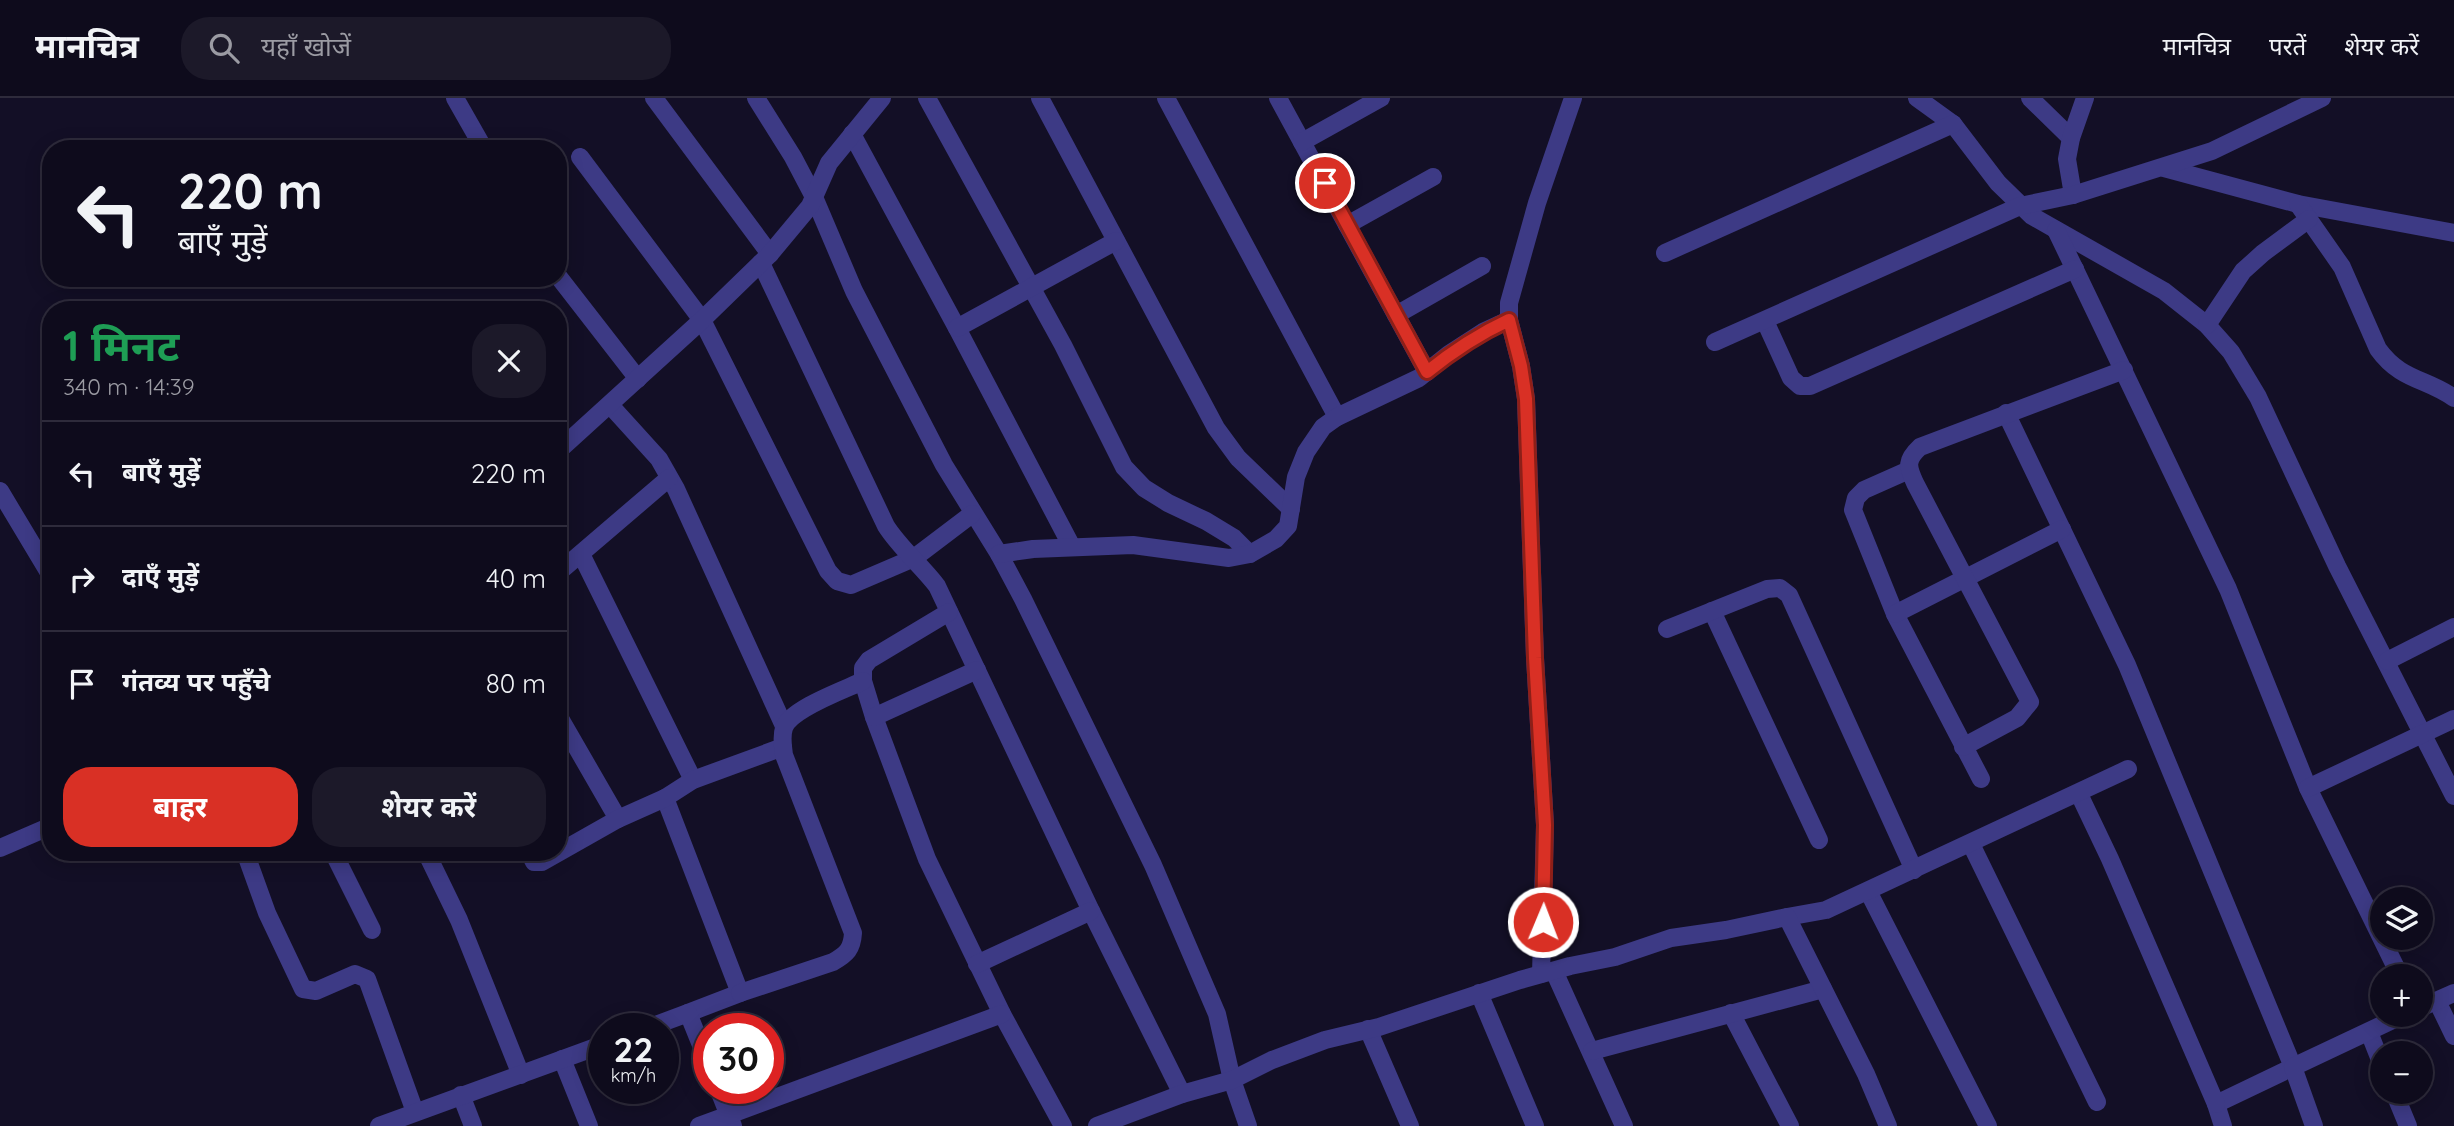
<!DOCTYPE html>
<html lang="hi">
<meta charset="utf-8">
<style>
body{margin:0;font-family:Quicksand,"Noto Sans Devanagari",sans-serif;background:#1c1929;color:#f1f3f6;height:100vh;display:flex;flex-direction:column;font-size:26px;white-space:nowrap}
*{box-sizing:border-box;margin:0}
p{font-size:23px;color:#9b9ba3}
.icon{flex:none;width:38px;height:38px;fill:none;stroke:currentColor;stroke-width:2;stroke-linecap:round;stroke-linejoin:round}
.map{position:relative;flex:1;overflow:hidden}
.sheet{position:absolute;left:42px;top:203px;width:525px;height:560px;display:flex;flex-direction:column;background:#0e0b1c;border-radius:28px;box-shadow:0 4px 18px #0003,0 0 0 2px #2e2b3b}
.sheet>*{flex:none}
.banner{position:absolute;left:42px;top:42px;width:525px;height:147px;border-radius:28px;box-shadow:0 4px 18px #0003,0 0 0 2px #2e2b3b;background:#0e0b1c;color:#f1f3f6;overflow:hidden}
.controls{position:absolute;left:2370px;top:789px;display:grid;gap:14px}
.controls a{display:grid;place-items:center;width:63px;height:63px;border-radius:50%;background:#0e0b1c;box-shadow:0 4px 18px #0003,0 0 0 2px #2e2b3b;font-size:35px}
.speed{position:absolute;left:588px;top:915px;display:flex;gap:14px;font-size:35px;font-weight:700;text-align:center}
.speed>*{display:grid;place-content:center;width:91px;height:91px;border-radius:50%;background:#0e0b1c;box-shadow:0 4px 18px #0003,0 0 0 2px #2e2b3b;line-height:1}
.speed small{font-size:18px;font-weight:400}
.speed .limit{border:10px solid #d22;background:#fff;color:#111}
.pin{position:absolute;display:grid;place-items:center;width:60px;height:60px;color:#fff;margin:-30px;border:4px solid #fff;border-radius:50%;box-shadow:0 2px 7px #0007}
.me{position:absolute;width:77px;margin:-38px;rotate:1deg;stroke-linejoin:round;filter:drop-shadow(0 0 5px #0008)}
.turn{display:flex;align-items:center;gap:24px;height:147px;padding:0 21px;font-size:32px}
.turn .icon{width:91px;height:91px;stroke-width:2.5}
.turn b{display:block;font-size:49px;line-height:60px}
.round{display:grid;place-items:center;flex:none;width:74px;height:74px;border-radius:28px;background:#1c1929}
.head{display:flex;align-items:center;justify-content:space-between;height:119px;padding:0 21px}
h1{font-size:42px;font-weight:700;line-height:52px;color:#1e9e55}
.action{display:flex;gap:14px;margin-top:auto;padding:14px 21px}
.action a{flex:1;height:80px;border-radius:28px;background:#d93025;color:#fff;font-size:28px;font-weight:700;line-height:80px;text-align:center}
.action a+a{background:#1c1929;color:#f1f3f6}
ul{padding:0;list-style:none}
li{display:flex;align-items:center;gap:21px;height:105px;padding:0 21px;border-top:2px solid #2e2b3b}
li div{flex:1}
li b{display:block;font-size:26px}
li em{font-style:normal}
header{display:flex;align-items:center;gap:42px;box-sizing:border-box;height:98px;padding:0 35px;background:#0e0b1c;border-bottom:2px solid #2e2b3b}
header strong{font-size:33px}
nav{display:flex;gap:38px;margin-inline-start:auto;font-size:24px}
.search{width:490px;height:63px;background:#1c1929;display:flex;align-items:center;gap:18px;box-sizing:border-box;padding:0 24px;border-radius:28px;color:#9b9ba3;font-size:26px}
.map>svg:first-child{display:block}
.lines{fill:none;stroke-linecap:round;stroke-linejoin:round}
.minor{stroke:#3d3a85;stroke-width:18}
.route-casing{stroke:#8d1f18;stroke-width:18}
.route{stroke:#d93025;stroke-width:12}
</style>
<header>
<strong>मानचित्र</strong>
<div class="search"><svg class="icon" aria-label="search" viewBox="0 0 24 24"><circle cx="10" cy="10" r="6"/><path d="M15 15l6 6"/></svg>यहाँ खोजें</div>
<nav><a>मानचित्र</a><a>परतें</a><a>शेयर करें</a></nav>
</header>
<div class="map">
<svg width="2454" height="1028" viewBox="0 0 2454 1028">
<rect width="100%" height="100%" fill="#130f26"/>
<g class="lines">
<g class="minor">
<polyline points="455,0 484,51"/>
<polyline points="654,0 770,156"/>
<polyline points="756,0 793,59 814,99 854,193 944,367 999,456 1023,501 1153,767 1217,916 1232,982 1248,1028"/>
<polyline points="927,0 1063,247 1124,369 1144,390 1168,405 1206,423 1234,440 1250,456"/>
<polyline points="1040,0 1216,330 1238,360 1291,411"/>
<polyline points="1166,0 1337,319"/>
<polyline points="1278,0 1427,274"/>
<polyline points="1917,0 1953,26 1998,85 2032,118 2164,193 2207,227 2231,254 2258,299 2337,468 2454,698"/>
<polyline points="2030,0 2071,40"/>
<polyline points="852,36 957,230 1072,449"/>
<polyline points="1302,44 1381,0"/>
<polyline points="580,59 702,222 828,473 837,483 851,487 914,460 972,416"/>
<polyline points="2164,70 2298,106 2454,135"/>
<polyline points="2073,97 2067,61 2071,40 2085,0"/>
<path d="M2298,106l44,63 36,82c23,32 48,29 76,49"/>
<polyline points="1347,127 1433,79"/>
<polyline points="2056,132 2228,491 2308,690 2400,878"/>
<polyline points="1665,155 1953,26"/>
<path d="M761,165l125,263c14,22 35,39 51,60l154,325 91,183"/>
<polyline points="558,178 638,281"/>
<polyline points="1396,217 1482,168"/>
<polyline points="1765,223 1791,280 1800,288 1810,288 2075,171"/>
<polyline points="2207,227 2243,173 2263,155 2309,121"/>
<polyline points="957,230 1116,143"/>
<polyline points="1715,244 2020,108 2073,97 2212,53 2322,0"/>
<polyline points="610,307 659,361 676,391 784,628"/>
<polyline points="2006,315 2127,567 2293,969 2216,1006 2223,1028"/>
<polyline points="558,353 702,222 770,156 810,108 829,65 882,0"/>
<polyline points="1909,372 1864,392 1856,400 1853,412 1895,516 1981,681"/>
<polyline points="0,393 51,478"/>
<polyline points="581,456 693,682"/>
<polyline points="999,456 1033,451 1133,447 1229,460 1250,456 1276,441 1288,428 1296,379 1306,354 1323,329 1337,319 1419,280 1449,256 1483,234 1509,222"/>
<polyline points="558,475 669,380"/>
<polyline points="1712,513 1819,742"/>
<polyline points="949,514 869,562 863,570 863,583 874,619 927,761 1002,916 1063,1028"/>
<polyline points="1895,516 2062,431"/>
<polyline points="1667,531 1767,491 1780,490 1789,497 1914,772"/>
<polyline points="2387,563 2454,529"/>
<polyline points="558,617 618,721"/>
<polyline points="874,619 977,572"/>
<path d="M1963,649l54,-29 13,-16 -115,-219c-8,-17 -9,-23 5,-36l204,-77"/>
<polyline points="2308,690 2454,621"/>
<polyline points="2079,696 2110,761 2216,1006"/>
<polyline points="665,700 740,895 688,915"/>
<polyline points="1971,746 2097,1004"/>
<polyline points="0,750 51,728"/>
<polyline points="245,754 267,815 303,891 316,893 355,876 367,881 415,1014"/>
<polyline points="333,754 372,832"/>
<polyline points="426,754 459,822 521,977"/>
<polyline points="529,754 534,764 542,764 618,721 665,700 693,682 783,649"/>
<polyline points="1868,793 1988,1028"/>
<polyline points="1787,819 1826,812 2128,671"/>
<polyline points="977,866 1091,813"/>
<polyline points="1554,873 1624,1028"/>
<polyline points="1541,876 1545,727 1535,560 1526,301 1521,268 1509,222 1509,205 1537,105 1573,0"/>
<path d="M740,895l93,-31c14,-8 19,-13 20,-29l-69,-178c-1,-9 -3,-18 0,-27 6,-19 60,-38 79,-47"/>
<polyline points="1479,895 1535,1028"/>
<polyline points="2437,903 2454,938"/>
<polyline points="2420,910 2454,895"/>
<polyline points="1731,915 1790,1028"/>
<polyline points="645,931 688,915 709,967"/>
<polyline points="1368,931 1410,1028"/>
<polyline points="2369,934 2382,967"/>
<polyline points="1592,953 1823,891"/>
<polyline points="562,961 589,1028"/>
<polyline points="718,990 733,1028"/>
<polyline points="2394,994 2408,1028"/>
<polyline points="461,997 473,1028"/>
<polyline points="379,1028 604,946"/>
<polyline points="699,1028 1002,916"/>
<polyline points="1097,1028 1182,996 1232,982 1272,962 1325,942 1379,929 1520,882 1570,868 1615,859 1671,840 1726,832 1787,819 1866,976 1888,1028"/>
<polyline points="2314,1028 2293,969 2403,917"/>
</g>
</g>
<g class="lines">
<g class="route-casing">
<path id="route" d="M1325,85l102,189c26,-21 52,-38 82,-52l12,46 5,33 9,259 10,167 -2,97"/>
</g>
<use href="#route" class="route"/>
</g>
</svg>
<div class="controls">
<a><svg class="icon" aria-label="layers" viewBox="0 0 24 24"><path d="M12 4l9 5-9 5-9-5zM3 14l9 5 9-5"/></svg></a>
<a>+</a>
<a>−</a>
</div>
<div class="speed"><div>22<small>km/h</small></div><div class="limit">30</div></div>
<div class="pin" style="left:1325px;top:85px;background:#d93025"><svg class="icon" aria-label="arrive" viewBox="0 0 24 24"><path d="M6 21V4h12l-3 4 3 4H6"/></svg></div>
<svg class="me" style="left:1543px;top:824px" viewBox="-20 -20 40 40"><circle r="17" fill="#d93025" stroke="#fff" stroke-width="3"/><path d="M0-11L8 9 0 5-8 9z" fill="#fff"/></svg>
<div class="banner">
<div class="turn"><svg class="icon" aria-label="left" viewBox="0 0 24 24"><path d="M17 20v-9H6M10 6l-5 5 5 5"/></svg><div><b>220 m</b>बाएँ मुड़ें</div></div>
</div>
<section class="sheet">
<div class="head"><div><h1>1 मिनट</h1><p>340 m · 14:39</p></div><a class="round"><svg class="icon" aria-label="close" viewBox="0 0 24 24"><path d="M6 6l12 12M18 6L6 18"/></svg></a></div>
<ul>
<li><svg class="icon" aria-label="left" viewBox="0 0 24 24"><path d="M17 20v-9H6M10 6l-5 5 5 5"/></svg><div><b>बाएँ मुड़ें</b></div><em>220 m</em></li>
<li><svg class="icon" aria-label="right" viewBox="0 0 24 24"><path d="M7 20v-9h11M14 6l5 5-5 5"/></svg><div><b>दाएँ मुड़ें</b></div><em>40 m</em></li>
<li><svg class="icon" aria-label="arrive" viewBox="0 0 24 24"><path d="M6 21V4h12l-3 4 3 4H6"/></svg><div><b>गंतव्य पर पहुँचे</b></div><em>80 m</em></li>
</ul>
<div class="action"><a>बाहर</a><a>शेयर करें</a></div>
</section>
</div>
